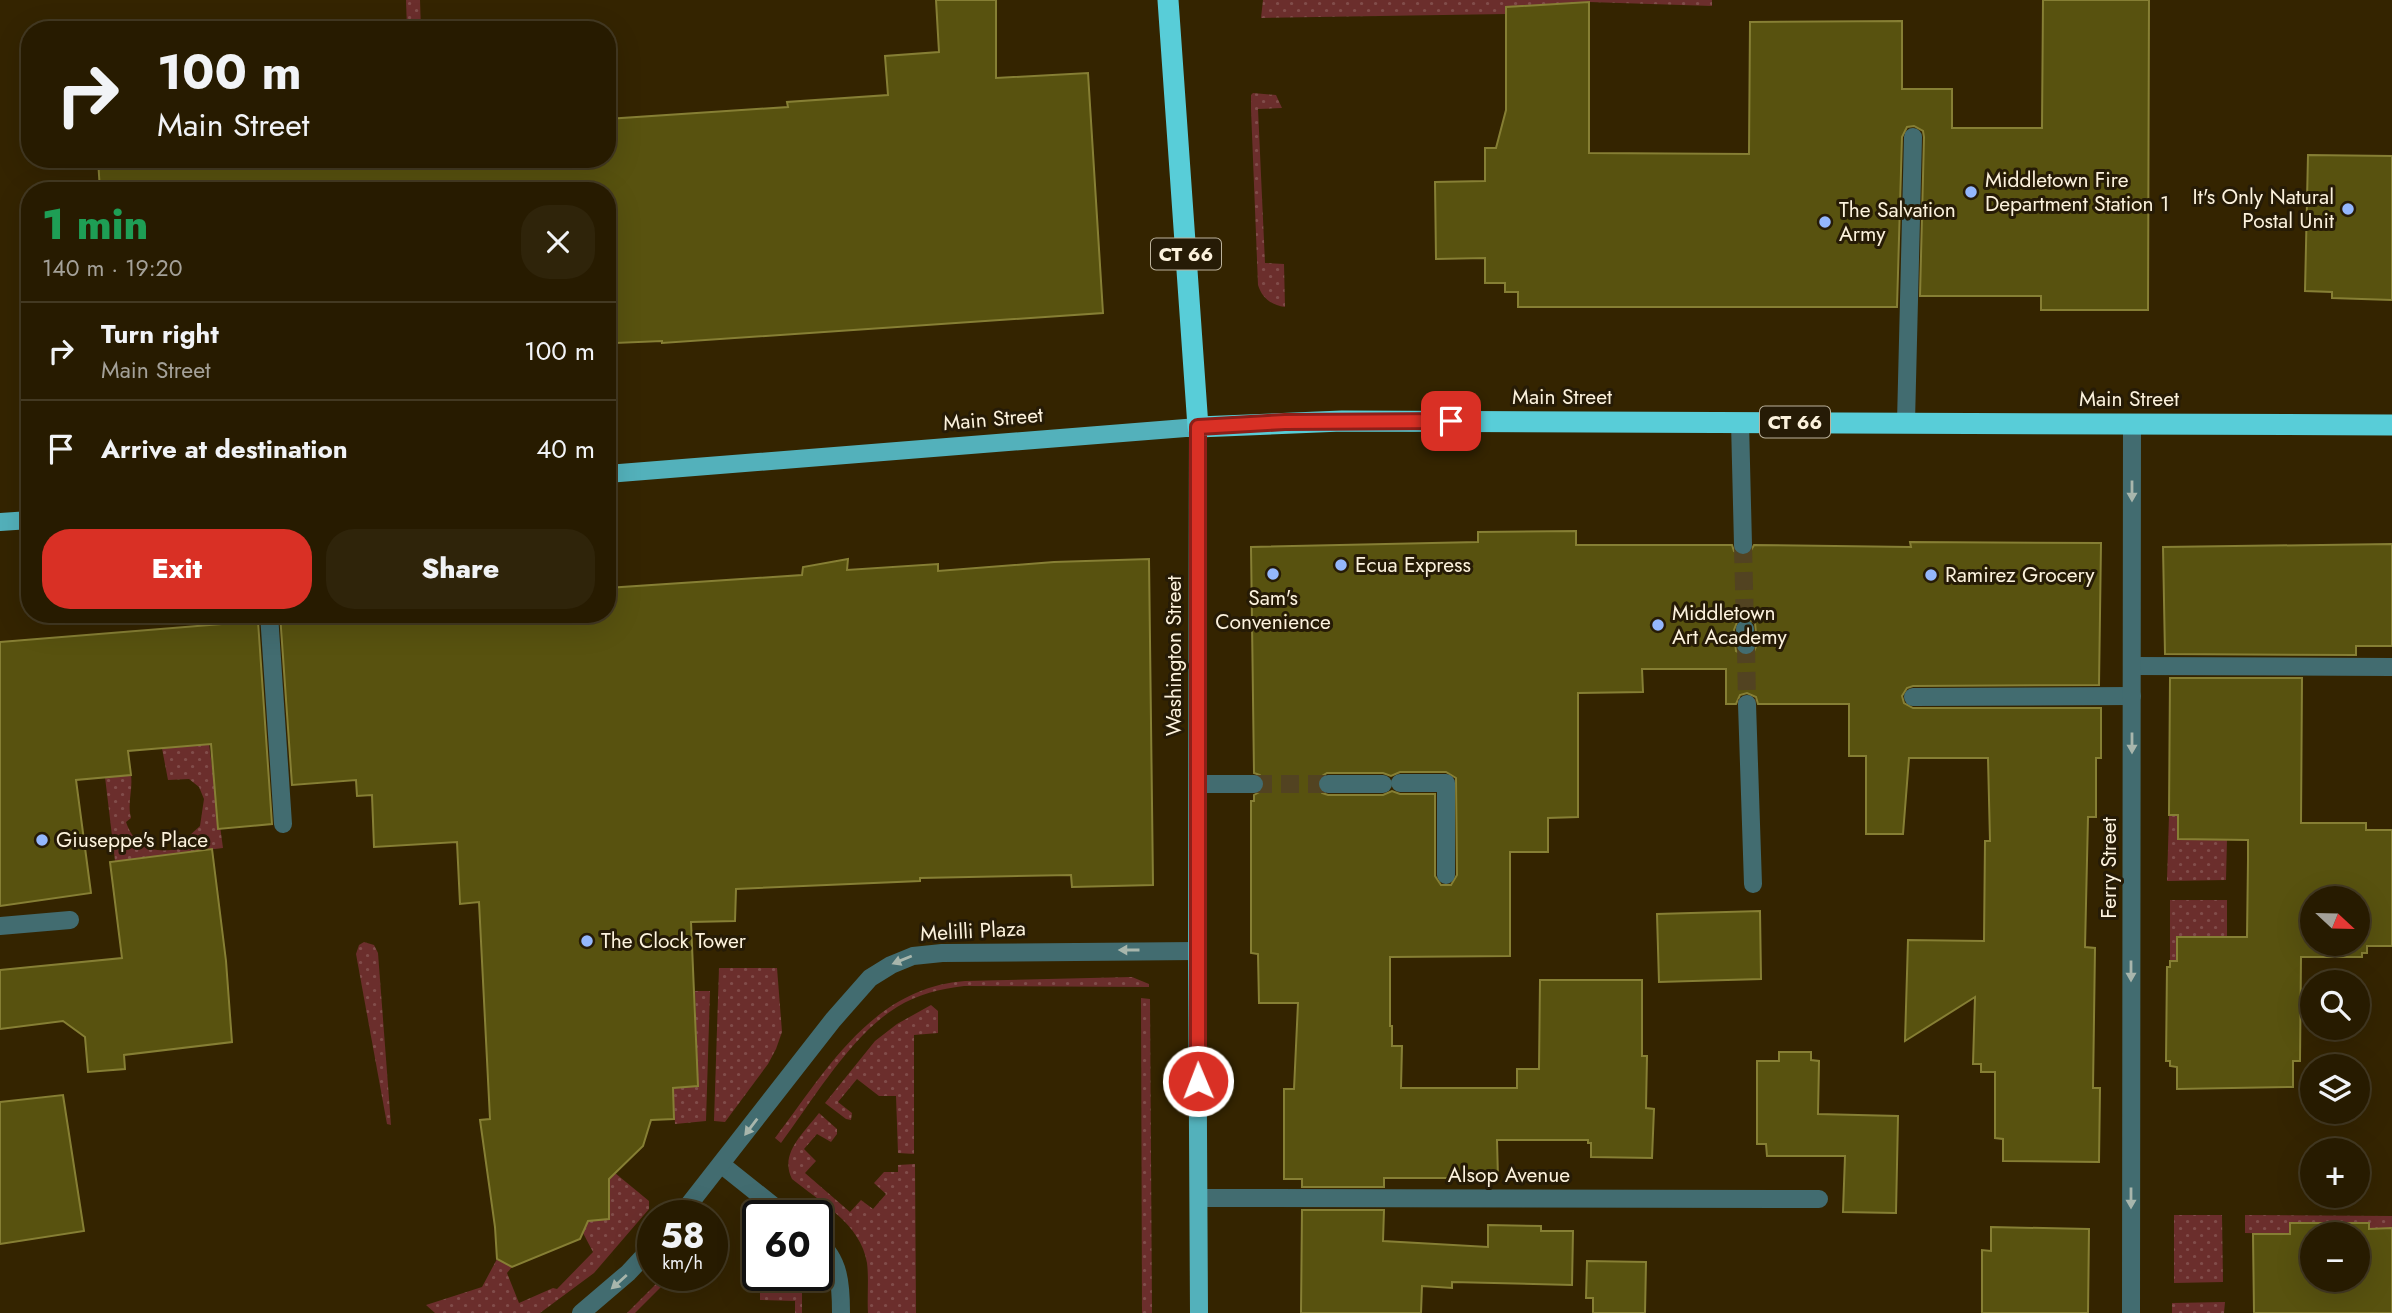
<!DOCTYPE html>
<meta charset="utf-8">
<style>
body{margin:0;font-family:Jost,sans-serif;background:#2f240a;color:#f1f3f6;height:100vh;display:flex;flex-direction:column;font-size:26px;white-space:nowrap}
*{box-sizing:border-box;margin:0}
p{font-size:23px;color:#a4a199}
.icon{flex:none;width:38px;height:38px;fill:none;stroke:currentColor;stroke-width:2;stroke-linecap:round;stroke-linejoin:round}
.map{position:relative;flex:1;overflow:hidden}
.sheet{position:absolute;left:21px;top:182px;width:595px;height:441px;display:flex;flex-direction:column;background:#271b00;border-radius:28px;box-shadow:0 7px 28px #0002,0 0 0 2px #433922}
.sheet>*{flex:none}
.hud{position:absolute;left:21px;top:21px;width:595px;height:147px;border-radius:28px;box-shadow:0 7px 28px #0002,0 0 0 2px #433922;background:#271b00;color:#f1f3f6;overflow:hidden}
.needle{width:46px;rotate:112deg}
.controls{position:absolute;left:2300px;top:886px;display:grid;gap:14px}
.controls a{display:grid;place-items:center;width:70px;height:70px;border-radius:50%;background:#271b00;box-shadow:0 7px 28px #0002,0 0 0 2px #433922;font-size:35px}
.speed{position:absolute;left:637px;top:1200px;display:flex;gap:14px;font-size:35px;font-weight:700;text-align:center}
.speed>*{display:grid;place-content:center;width:91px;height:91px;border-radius:50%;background:#271b00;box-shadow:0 7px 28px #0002,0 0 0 2px #433922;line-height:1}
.speed small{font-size:18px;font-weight:400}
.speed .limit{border:4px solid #111;border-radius:10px;background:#fff;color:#111}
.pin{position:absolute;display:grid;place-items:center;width:60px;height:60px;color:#fff;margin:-30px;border-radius:14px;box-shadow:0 4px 10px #0006}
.me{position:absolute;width:77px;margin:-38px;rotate:359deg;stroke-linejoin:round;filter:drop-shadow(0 0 5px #0008)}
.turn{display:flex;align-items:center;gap:24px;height:147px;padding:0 21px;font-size:32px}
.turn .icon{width:91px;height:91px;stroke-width:2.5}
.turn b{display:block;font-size:49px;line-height:60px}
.round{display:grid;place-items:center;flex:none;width:74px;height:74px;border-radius:28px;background:#2f240a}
.summary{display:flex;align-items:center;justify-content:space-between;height:119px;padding:0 21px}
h1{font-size:42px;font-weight:800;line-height:52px;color:#1e9e55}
.primary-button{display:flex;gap:14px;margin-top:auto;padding:14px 21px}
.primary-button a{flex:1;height:80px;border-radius:28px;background:#d93025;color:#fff;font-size:28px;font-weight:800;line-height:80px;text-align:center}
.primary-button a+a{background:#2f240a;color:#f1f3f6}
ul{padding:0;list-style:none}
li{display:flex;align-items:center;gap:21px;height:98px;padding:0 21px;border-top:2px solid #433922}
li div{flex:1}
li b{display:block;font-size:26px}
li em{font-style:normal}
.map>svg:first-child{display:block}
.grass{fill:url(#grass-dots)}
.building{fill:#58520f;stroke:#867f34;stroke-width:2;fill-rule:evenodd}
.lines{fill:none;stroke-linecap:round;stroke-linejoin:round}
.minor-tunnel{stroke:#524321;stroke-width:18;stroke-dasharray:18 9;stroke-linecap:butt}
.minor{stroke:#426c70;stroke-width:18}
.major{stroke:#53b1bb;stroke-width:18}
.highway{stroke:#58cdd8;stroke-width:21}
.oneway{fill:#a8b6ac}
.route-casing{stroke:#8d1f18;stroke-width:18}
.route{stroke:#d93025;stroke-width:12}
.poi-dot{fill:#94b7fd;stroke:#261b06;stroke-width:2.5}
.labels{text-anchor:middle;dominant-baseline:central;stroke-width:6;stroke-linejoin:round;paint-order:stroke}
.shield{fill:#261b06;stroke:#bcb29c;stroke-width:2}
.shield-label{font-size:19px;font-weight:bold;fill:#fcf2dd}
.poi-label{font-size:21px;fill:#fcf2dd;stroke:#261b06;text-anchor:start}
.street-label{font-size:21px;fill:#fcf2dd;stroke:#261b06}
</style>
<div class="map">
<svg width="2392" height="1313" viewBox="0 0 2392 1313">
<defs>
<pattern id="grass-dots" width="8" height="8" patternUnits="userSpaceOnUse" patternTransform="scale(1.75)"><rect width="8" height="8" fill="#6b2e2c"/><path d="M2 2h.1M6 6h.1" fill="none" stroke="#814d4a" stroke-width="1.8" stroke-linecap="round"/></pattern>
</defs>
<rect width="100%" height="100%" fill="#342400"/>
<g class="grass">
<polygon points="406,0 420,0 421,30 407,30"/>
<polygon points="1263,0 1712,0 1712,6 1589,2 1506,7 1506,14 1261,18"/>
<path d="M1253,93l23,2 6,13 -24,1 7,154 19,1 1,43c-14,-2 -23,-9 -27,-22l-7,-176v-14z"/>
<path d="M157,722l52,22 14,104 -108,13 -10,-84 26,-2c2,16 -4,28 0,43l-5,4c10,31 41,35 67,20l-4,-6 11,-10 4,-27 -5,-12 -10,-8 -21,1z"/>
<polygon points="2169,815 2178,815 2227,839 2226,880 2167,881"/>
<polygon points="2170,900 2227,900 2227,937 2177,937 2177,961 2170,961"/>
<polygon points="364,942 374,945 378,953 391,1125 387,1124 356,954 359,945"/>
<polygon points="719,968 777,968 782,1032 776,1049 768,1064 725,1122 714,1121"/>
<path d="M1132,977l17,7v3l-185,-1c-24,3 -46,8 -67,21 -46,28 -84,93 -116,136l-6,-5c51,-67 97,-150 190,-157z"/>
<polygon points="695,991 710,991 706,1121 675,1124 673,1088 698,1086"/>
<polygon points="1141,998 1150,999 1152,1313 1142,1313"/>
<polygon points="931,1005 938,1011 938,1033 914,1035 914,1154 898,1153 896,1096 879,1096 857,1079 838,1102 852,1113 851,1120 846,1119 825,1103 875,1041 897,1024"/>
<path d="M819,1113l18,16v5l-6,8 -14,-8 -13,15 12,12 -11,12 45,39 11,-12 12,9 13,-15 -12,-11 10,-11h14v-7l17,-1 1,149h-48c-1,-16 1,-34 -1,-50 -6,-39 -47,-61 -75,-84 -13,-26 12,-46 27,-66z"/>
<polygon points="615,1173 649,1201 649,1209 594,1273 540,1313 435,1313 426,1305 482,1287 497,1259 512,1267 507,1273 519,1303 553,1288 557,1289 593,1252 583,1233 588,1221 609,1219 609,1180"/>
<polygon points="2174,1215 2222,1215 2223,1282 2174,1283"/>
<polygon points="2245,1215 2392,1216 2392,1228 2369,1229 2369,1223 2290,1223 2290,1234 2245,1233"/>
<polygon points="664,1276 672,1276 635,1313 627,1313"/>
<polygon points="760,1276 802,1276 802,1313 795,1313 795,1301 760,1300"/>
<polygon points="2225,1302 2224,1313 2172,1313 2172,1303"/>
</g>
<g class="building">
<polygon points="936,0 996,0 996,78 1088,73 1103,313 662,343 662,341 615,343 607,191 100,191 98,159 607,159 607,119 788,107 787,102 888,95 885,56 939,52"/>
<polygon points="2043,0 2149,0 2148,310 2041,310 2041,296 1920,296 1924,137 1923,131 1914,126 1907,127 1902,137 1897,307 1518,307 1518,292 1505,292 1505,283 1485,283 1485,258 1436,259 1435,182 1485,181 1485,148 1496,148 1506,110 1506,7 1589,2 1589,153 1749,154 1750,22 1902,21 1902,89 1952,89 1952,128 2042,128"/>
<polygon points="2308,155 2392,156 2392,300 2332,298 2332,292 2305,291"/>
<path d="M1576,531v14h156l2,6 9,5 6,-2 5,-9 157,2 -1,-5 191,1 -2,142 -186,1 -6,2 -5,8 2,7 9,5h188v50h-5v59h-8l-3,130 10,1 -2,140h7l-1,74 -96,-1v-22l-8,-1v-66h-14v-8h-8l2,-67 -70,44 3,-101 76,1 1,-100h5l-2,-83h-79l-6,76h-37v-78h-17v-52h-91l-2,-7 -9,-4 -7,2 -4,9h-10v-35h-84l1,23 -65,1v124l-30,1v34h-38v104l-120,1v69h2v20h10l-1,42h116v-19h22l1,-89h102v76h5l-1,52 8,1 -2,49 -61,-1v-14h-3v-3h-91l1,38h-114v9h-82v-8h-18v-90h10l4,-86h-39l-1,-49 -7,-1v-152h3v-6l9,-5 2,-7 -5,-8 -6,-2 -3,-226 227,-5v-10zM1745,618l10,5 2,21 -4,10 -7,2 -10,-5 -2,-21 4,-10zM1400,772h46l10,6 1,97 -6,10h-10l-6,-9v-82h-35l-8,-3 -9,4h-55l-6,-2 -5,-8 2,-7 8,-5h56l8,3z"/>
<polygon points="2392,544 2392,646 2356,646 2356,655 2165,654 2163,547"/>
<polygon points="848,559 847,570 938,564 938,571 1054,562 1149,559 1153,885 1072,887 1071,875 920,878 920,881 736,889 735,921 691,922 698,1086 673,1088 674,1119 651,1120 643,1146 609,1179 609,1219 588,1221 580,1239 512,1267 497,1259 495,1227 480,1120 490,1119 479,902 460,904 457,842 374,847 372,795 357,796 356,780 292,785 280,614 607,614 607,588 802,575 803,567"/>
<polygon points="258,621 272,824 218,829 211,744 128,751 131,775 76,780 91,893 0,906 0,642"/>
<path d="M2170,678h132l-1,145h65v7h26v116h-25v7h-5v4h-61l-1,104h-7v26l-116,2v-22l-7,-1v-5h-4l1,-94h3v-6h7v-24h70l1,-77v-20l-70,-1v-24h-9zM2312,898h45v45h-45z"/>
<polygon points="212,849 226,961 232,1042 124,1055 125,1069 88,1072 85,1037 63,1021 0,1029 0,970 122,958 110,862"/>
<polygon points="1760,911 1761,979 1659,982 1657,914"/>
<polygon points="1779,1052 1811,1052 1811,1060 1819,1061 1818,1114 1898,1116 1896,1213 1843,1212 1845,1156 1767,1156 1766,1144 1757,1144 1757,1061 1779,1061"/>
<polygon points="63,1095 84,1231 0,1244 0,1102"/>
<polygon points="1302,1210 1384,1210 1383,1241 1488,1247 1488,1225 1541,1226 1541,1231 1573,1231 1572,1285 1452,1282 1452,1288 1422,1286 1421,1313 1301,1313"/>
<path d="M2290,1223h79v6l23,-1v85h-138l-1,-79h37zM2312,1234h45v45h-45z"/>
<polygon points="1991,1227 2089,1229 2088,1313 1982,1313 1982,1250 1991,1251"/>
<polygon points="1587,1261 1646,1262 1645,1313 1593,1313 1593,1298 1586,1298"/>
</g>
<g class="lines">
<g class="minor-tunnel">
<polyline points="1743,545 1745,629"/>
<polyline points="1746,645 1747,704"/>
<polyline points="1254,784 1328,784"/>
</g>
<g class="minor">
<polyline points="1740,422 1743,545"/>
<polyline points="1906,422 1913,137"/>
<polyline points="269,614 283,824"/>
<polyline points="1745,629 1746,645"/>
<polyline points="2132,666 2392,667"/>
<polyline points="1913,697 2132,696"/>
<polyline points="1747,704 1753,884"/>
<polyline points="1400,783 1446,783 1446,875"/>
<polyline points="1198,784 1254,784"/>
<polyline points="1328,784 1383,784"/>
<polyline points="0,926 70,920"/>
<polyline points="722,1165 786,1216"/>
<polyline points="1199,1198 1819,1199"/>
<polyline points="680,1216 833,1020 870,978 891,965 913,956 942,953 1197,951"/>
<path d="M817,1241c23,19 24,44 24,72"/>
<polyline points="581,1313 628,1273 653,1246"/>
<polyline points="2131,1313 2132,423"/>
</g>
<g class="major">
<polyline points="607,474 1198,427 1197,951 1199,1313"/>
<polyline points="0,522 30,520"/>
</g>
<polyline class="highway" points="1168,0 1198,427 1342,421 2392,425"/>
</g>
<defs><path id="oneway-solid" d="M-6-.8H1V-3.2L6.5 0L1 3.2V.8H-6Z" transform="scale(1.75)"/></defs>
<g class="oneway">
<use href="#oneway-solid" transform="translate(2132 491) rotate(90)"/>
<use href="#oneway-solid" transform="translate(2132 743) rotate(90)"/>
<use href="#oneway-solid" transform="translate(1129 950) rotate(180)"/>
<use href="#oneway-solid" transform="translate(902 960) rotate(158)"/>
<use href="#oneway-solid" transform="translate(2131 971) rotate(90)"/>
<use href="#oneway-solid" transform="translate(751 1127) rotate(127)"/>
<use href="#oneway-solid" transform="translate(2131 1198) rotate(90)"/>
<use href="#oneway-solid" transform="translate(619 1282) rotate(138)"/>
</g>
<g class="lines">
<g class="route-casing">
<polyline id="route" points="1198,1081 1198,427 1285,422 1451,421"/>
</g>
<use href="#route" class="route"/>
</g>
<g class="poi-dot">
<circle cx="1971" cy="192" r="7"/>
<circle cx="2348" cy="209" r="7"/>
<circle cx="1825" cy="222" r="7"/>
<circle cx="1341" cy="565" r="7"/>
<circle cx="1273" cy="574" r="7"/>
<circle cx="1931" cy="575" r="7"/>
<circle cx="1658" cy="625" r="7"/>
<circle cx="42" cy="840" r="7"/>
<circle cx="587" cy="941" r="7"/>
</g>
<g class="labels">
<g class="shield">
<rect x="1151" y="238.5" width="70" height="31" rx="5"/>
<rect x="1760" y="406.5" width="70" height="31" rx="5"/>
</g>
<g class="shield-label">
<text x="1186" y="254">CT 66</text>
<text x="1795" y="422">CT 66</text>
</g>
<g class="poi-label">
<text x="1985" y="180">Middletown Fire<tspan x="1985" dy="24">Department Station 1</tspan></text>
<text x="2334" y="197" text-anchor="end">It's Only Natural<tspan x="2334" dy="24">Postal Unit</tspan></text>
<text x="1839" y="210">The Salvation<tspan x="1839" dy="24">Army</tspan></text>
<text x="1355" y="565">Ecua Express</text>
<text x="1945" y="575">Ramirez Grocery</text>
<text x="1273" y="598" text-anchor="middle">Sam's<tspan x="1273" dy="24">Convenience</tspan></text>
<text x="1672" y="613">Middletown<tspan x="1672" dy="24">Art Academy</tspan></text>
<text x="56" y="840">Giuseppe's Place</text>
<text x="601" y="941">The Clock Tower</text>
</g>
<g class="street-label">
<text x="1562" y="397">Main Street</text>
<text x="2129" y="399">Main Street</text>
<text transform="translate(993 419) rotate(-5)">Main Street</text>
<text transform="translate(1174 656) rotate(-90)">Washington Street</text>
<text transform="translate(2109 868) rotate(-90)">Ferry Street</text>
<text transform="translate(973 931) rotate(-3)">Melilli Plaza</text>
<text x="1509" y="1175">Alsop Avenue</text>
</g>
</g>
</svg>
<div class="controls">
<a><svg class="needle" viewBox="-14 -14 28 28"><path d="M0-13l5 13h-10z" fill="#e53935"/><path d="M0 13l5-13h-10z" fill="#a4a199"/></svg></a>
<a><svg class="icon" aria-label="search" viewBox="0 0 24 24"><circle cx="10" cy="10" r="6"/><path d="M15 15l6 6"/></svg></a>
<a><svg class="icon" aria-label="layers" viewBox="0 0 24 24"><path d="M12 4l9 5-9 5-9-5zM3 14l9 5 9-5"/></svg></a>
<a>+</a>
<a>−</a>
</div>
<div class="speed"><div>58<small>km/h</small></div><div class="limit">60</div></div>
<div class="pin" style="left:1451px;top:421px;background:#d93025"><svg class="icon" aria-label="arrive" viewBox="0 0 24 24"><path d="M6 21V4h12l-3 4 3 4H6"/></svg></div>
<svg class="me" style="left:1198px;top:1081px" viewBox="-20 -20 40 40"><circle r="17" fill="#d93025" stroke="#fff" stroke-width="3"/><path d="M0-11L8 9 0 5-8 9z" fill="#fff"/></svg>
<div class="hud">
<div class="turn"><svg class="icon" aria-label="right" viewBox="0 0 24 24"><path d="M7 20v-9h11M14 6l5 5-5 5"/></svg><div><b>100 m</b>Main Street</div></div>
</div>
<section class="sheet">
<div class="summary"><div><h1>1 min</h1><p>140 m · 19:20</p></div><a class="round"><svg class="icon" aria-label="close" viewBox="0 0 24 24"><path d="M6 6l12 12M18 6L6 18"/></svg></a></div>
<ul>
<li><svg class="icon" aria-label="right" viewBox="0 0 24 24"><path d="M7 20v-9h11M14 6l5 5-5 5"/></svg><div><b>Turn right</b><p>Main Street</p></div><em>100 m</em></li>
<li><svg class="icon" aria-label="arrive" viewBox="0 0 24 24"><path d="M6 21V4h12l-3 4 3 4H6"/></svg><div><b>Arrive at destination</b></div><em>40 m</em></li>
</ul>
<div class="primary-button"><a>Exit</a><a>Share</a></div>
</section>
</div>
